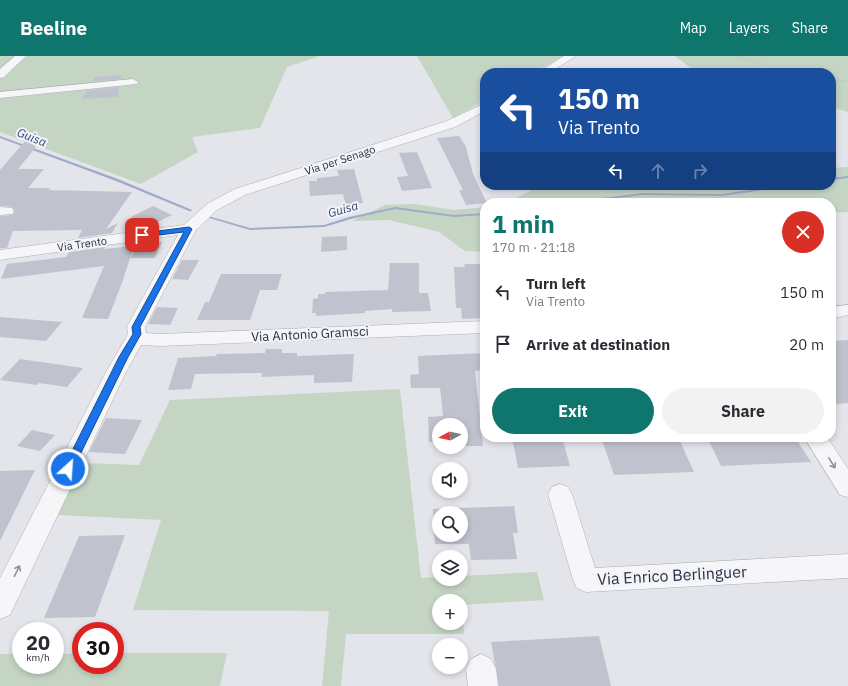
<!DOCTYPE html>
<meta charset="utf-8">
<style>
body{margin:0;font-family:"IBM Plex Sans",sans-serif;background:#f2f2f3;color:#2b2b33;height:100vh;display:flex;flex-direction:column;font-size:15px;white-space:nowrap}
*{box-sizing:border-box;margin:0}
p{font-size:13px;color:#7c7c81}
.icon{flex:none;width:22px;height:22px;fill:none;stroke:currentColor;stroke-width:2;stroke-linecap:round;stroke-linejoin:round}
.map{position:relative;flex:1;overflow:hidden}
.details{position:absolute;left:480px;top:142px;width:356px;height:244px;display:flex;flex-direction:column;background:#fff;border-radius:16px;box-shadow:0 2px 6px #0003}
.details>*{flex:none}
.hud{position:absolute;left:480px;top:12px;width:356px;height:122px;border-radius:16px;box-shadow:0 2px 6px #0003;background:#1a4fa0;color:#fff;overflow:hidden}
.needle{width:26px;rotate:262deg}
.buttons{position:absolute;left:432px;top:362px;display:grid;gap:8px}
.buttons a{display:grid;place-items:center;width:36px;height:36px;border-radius:50%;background:#fff;box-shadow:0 2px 6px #0003;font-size:20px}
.speed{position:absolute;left:12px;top:566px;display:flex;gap:8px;font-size:20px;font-weight:700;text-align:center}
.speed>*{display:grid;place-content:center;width:52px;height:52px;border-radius:50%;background:#fff;box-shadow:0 2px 6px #0003;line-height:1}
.speed small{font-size:10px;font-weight:400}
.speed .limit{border:6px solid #d22;background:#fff;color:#111}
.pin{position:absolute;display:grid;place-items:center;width:34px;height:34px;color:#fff;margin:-17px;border-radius:8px;box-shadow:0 2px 6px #0006}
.me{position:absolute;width:44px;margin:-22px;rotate:26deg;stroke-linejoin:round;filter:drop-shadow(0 0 3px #0008)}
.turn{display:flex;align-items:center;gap:14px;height:84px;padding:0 12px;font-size:18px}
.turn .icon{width:52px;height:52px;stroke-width:2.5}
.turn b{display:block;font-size:28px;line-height:34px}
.lanes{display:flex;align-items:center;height:38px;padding:0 12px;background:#0003;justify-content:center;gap:20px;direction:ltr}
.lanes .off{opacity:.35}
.round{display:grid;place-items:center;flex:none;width:42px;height:42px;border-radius:21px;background:#f2f2f3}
.summary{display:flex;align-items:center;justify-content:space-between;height:68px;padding:0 12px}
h1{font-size:24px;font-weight:700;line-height:30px;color:#0f766e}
.cta{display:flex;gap:8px;margin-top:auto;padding:8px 12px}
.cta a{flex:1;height:46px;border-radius:24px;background:#0f766e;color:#fff;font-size:16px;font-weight:700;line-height:46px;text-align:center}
.cta a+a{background:#f2f2f3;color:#2b2b33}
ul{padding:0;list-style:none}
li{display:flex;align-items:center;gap:12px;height:52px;padding:0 12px}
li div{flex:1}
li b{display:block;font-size:15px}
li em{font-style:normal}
header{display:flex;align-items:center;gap:24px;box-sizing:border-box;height:56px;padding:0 20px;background:#0f766e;color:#fff}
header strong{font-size:19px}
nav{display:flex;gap:22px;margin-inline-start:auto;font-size:14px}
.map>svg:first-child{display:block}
.green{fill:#c5d5c4;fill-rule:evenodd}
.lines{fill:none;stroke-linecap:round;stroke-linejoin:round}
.stream{fill:#9eacca;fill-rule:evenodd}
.building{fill:#c0c3ce;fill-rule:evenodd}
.minor-casing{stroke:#acaeb9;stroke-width:1}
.path{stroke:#c1c2ca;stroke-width:1.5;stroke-dasharray:1.5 1.5;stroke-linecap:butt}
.minor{fill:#f6f6f9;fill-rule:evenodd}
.oneway{stroke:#90929e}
.route{fill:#1a73e8;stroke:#114b97}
.labels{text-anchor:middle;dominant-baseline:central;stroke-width:4;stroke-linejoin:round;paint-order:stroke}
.far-street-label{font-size:11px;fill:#2a2f43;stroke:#f2f4f8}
.far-water-label{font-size:12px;font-style:italic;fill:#344777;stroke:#f2f4f8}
.street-label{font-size:13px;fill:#2a2f43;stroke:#f2f4f8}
.near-street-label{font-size:16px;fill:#2a2f43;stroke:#f2f4f8}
</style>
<header>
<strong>Beeline</strong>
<nav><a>Map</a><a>Layers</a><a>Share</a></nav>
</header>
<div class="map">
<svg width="848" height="630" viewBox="0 0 848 630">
<rect width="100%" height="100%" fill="#e3e5eb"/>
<g class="green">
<polygon points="0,0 317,0 317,1 287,11 260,72 192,81 198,96 141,128 0,76"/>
<polygon points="417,0 563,0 533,17 485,17 485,44 453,62"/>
<polygon points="675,0 848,0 848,56 831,51 831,17 697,17"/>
<polygon points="848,111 848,156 831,157 831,147 506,147 530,135 533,129 831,129 831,112"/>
<polygon points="415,148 453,154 485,151 485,196 465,195 439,176 389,164 352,165 385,149"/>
<path d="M400,333l21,189 18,-1v2h22v-3l76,-4 7,28 -82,5 2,29h-118l-5,52h-19l7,-75 -196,-1 28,-90 -103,-5 25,-52 56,2 31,-65zM439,545h22v22h-22z"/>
<polygon points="115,597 227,597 220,630 0,630 0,598 21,598 21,609 55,609 55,598 81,598 81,609 115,609"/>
</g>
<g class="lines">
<g class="stream">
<polygon points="0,80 118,123 192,154 191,155 189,155 116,125 0,82"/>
<polygon points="848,120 848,122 831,124 831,122"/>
<polygon points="784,129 794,129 792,130 722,140 642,139 603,144 565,147 547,147 549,146 603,142 642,137 722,138"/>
<polygon points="395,151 454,159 485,157 485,159 454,161 395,153 351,163 324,171 250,174 206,161 208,160 250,172 324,169 349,161"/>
</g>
</g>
<g class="building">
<polygon points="121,19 121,23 92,25 95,21"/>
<polygon points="119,31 118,41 82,43 87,35"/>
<polygon points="459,80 466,91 473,118 487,147 466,149 459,134 463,134 437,82"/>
<polygon points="27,83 36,91 18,113 44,113 28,132 51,132 48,134 132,136 106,173 118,167 112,177 78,182 82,174 13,175 7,192 0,192 0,160 12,159 15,156 12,151 0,150 0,114"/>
<polygon points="417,96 432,132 402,135 397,121 408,120 399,97"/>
<polygon points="354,113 363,147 346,149 343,138 310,140 309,125 317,125 317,122 339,120 337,114"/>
<polygon points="153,150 172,159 150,170 131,161"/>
<polygon points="347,180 347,194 321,196 322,181"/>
<polygon points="162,186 155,202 130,202 138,187"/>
<polygon points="134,190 123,224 108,263 82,262 104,210 1,223 7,208 66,201 69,196 105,191 104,193"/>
<polygon points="182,204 199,204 188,224 172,223"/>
<polygon points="390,207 419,207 419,237 428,237 431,255 392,256 392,253 365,255 365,257 316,260 316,257 312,257 313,243 318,242 318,238 325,238 325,236 388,234"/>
<polygon points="464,208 485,208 485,262 462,263 461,252 456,252 454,211 465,211"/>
<polygon points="221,218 282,218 277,234 260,234 250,264 197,264 205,246 209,246"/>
<polygon points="157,251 178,252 170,269 148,268"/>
<polygon points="0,261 62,266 46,285 0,281"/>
<polygon points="848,284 848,347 831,349 831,285"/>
<polygon points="266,293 282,293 282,297 297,297 297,300 354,298 352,326 314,327 314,319 261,321 262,317 195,318 191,333 168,334 178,302 216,300 217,298 265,297"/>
<polygon points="485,297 485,314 475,315 483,390 461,390 461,369 439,369 439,386 429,386 428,361 443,360 440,332 411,332 410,319 419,318 418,300"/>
<polygon points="20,303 83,312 67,331 39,327 37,329 0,324"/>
<polygon points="106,362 142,364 125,398 89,396"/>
<polygon points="32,374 55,379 40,395 17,390"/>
<polygon points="512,381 562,381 570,410 518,412"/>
<polygon points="678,381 694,416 614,419 602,384"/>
<polygon points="707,381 795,381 811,406 721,410"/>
<polygon points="35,414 0,485 0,415"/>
<path d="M514,450l4,27h-5l4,26 -46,1 -2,-16h-34l-2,-35zM439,457h22v22h-22z"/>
<polygon points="125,479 95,561 44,562 79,480"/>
<polygon points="599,580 611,630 499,630 491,586"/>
</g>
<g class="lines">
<g class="minor-casing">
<g id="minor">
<polygon points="15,0 26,0 4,21 0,22 0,13"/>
<polygon points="564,0 576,0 549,17 537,17"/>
<polygon points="133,23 138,26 137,28 0,42 0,36"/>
<polygon points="485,47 485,55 455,71 245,139 217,154 196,174 145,271 146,277 160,278 485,265 485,277 160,290 141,289 126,316 10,559 0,563 0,522 106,316 128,278 127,271 132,261 178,179 0,204 0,194 184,169 207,148 235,133 447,65"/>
<polygon points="0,151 12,152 14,155 12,158 0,159"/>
<polygon points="848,249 848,259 831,263 831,251"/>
<polygon points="804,381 827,381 848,413 848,441 840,439"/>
<polygon points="560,428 568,431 572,438 595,512 848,498 848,522 586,536 577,532 573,524 548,438 552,431"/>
<polygon points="481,598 491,603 496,613 498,630 468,630 466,613 471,603"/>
</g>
</g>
<g class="path">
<polyline points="739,0 779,13 801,17"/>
<polyline points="831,23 848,26"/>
</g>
<use href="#minor" class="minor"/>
</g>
<defs><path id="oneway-shaft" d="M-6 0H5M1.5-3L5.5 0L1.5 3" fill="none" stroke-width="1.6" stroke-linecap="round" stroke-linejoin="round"/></defs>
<g class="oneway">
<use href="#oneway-shaft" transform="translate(832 407) rotate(58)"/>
<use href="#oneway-shaft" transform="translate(17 515) rotate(-64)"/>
</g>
<polygon class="route" points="189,171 192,173 140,271 141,278 128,301 73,413 72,415 64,415 63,413 119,301 133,278 132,271 184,176 142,181 139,179 142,177"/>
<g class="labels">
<g class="far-street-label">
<text transform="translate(340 104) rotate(-18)">Via per Senago</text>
<text transform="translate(82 188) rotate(-8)">Via Trento</text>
</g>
<g class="far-water-label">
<text transform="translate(32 81) rotate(21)">Guisa</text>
<text transform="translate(343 153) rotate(-16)">Guisa</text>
</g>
<g class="street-label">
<text transform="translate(310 278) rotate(-3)">Via Antonio Gramsci</text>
</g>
<g class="near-street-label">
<text transform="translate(672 519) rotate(-3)">Via Enrico Berlinguer</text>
</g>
</g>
</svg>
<div class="buttons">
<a><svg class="needle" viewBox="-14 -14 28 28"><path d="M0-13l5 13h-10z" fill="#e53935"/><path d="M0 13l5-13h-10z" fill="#7c7c81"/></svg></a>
<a><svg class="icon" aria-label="sound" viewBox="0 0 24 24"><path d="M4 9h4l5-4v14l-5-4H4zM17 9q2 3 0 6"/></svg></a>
<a><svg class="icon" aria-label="search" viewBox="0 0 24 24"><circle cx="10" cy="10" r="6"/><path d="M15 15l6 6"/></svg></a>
<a><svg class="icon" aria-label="layers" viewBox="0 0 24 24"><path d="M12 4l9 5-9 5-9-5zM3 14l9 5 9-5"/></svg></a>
<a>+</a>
<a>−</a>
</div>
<div class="speed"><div>20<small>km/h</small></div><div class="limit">30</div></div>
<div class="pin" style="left:142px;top:179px;background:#d93025"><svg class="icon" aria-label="arrive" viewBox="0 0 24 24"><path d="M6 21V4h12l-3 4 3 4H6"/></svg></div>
<svg class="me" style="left:68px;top:413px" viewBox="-20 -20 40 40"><circle r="17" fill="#1a73e8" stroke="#fff" stroke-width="3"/><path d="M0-11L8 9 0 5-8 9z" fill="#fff"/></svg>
<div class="hud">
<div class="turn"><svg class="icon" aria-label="left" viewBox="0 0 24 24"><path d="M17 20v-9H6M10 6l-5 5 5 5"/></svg><div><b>150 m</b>Via Trento</div></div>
<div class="lanes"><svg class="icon" aria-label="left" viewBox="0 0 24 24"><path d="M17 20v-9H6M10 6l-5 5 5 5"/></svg><svg class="icon off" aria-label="ahead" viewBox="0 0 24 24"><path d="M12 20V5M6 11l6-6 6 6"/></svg><svg class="icon off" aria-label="right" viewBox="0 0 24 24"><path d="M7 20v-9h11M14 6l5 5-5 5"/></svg></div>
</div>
<section class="details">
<div class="summary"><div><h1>1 min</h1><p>170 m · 21:18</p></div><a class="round" style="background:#d93025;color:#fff"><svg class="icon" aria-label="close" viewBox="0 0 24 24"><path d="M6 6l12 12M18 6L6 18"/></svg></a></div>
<ul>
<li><svg class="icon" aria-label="left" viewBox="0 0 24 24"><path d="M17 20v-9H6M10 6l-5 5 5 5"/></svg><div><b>Turn left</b><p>Via Trento</p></div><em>150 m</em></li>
<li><svg class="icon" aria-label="arrive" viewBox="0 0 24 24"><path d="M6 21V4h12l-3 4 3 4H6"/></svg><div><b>Arrive at destination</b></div><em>20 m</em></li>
</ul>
<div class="cta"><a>Exit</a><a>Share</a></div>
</section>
</div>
